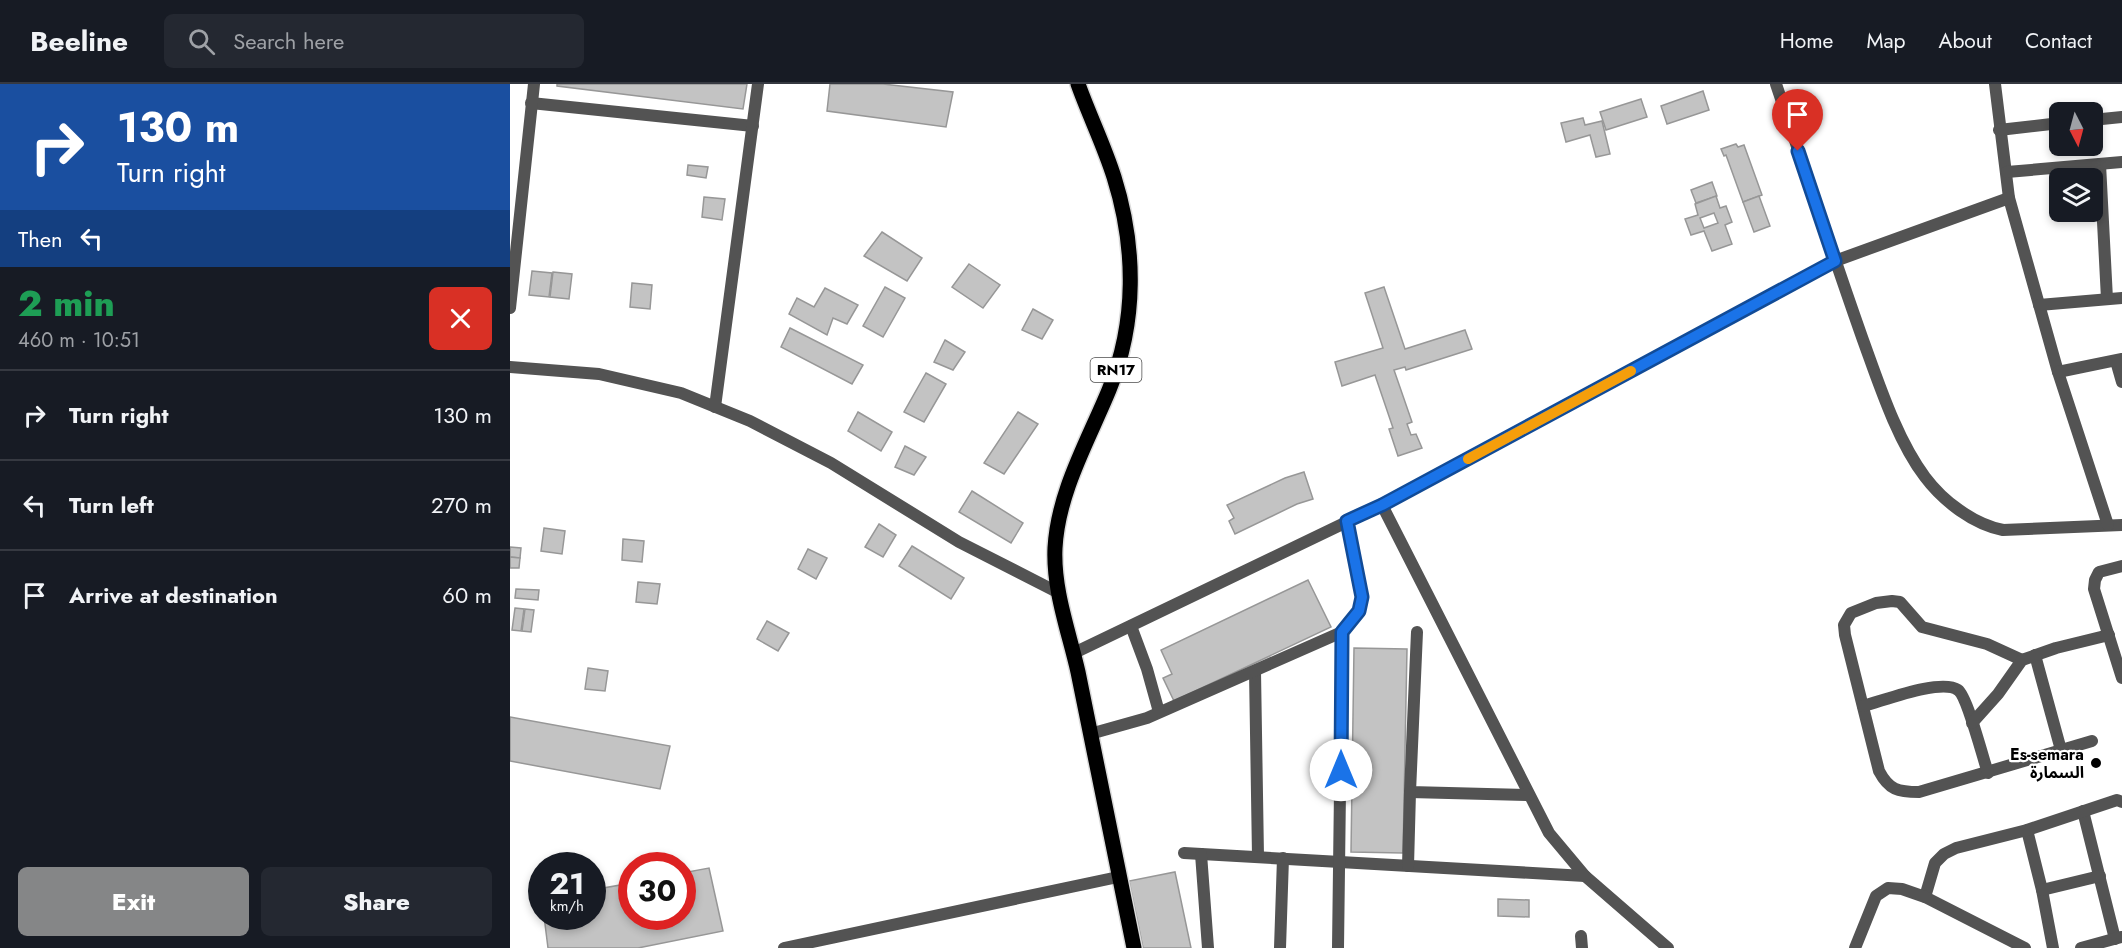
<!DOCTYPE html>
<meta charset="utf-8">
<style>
body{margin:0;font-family:Jost,"Noto Sans Arabic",sans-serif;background:#242831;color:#f1f3f6;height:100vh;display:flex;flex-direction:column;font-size:22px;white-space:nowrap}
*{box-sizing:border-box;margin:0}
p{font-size:20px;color:#9ea1a6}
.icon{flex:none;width:33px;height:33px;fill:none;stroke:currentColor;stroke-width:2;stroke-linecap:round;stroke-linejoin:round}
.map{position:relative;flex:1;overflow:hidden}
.details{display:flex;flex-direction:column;background:#171b24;width:510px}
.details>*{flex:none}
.banner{background:#1a4fa0;color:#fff;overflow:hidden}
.needle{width:39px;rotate:174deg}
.controls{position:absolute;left:1539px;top:18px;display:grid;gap:12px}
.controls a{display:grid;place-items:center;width:54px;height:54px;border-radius:9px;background:#171b24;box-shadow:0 3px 9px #0003;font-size:30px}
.speed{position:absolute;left:18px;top:768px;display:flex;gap:12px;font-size:30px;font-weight:700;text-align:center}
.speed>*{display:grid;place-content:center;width:78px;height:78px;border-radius:50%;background:#171b24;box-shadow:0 3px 9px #0003;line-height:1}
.speed small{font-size:15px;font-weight:400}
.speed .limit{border:9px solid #d22;background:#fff;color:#111}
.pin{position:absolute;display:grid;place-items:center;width:51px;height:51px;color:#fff;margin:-62px -26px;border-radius:50% 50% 50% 0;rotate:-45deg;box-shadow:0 0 6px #0007}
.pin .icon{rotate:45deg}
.me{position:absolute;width:66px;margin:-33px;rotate:0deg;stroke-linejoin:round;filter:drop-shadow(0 0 4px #0008)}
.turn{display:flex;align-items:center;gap:21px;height:126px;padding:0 18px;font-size:27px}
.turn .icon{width:78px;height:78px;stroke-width:2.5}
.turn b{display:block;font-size:42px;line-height:51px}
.then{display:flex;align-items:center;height:57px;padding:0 18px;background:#0003;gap:12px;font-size:22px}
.round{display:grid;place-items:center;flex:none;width:63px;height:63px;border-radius:9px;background:#242831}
.summary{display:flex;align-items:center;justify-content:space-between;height:102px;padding:0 18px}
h1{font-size:36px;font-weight:800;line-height:45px;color:#1e9e55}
.action{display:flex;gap:12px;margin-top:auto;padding:12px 18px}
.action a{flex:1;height:69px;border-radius:9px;background:#858687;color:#fff;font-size:24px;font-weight:800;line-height:69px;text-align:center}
.action a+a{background:#242831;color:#f1f3f6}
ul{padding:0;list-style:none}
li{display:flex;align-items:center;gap:18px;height:90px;padding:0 18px;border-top:2px solid #363941}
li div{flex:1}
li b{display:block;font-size:22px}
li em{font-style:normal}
header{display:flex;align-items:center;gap:36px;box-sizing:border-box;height:84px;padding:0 30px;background:#171b24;border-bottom:2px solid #363941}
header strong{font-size:28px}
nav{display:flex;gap:33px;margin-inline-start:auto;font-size:21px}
.search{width:420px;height:54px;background:#242831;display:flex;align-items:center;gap:15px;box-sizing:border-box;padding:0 21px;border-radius:9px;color:#9ea1a6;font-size:22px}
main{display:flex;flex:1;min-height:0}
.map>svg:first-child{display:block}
.building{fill:#c3c3c3;stroke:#979797;stroke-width:1.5;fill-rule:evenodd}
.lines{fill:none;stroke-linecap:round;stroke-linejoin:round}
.primary-casing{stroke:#dbdbdb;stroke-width:18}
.street{stroke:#535353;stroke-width:12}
.primary{stroke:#000;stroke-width:15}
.route-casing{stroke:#114b97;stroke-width:15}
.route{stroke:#1a73e8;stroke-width:10}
.slow{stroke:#f59e0b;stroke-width:10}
.poi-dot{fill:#000;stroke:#fff;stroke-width:2}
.labels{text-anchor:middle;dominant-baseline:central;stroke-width:4.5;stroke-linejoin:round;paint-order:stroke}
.shield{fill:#fff;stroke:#4c4c4c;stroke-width:1.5}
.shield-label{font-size:15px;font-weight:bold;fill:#000}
.poi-label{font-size:16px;font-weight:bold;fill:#000;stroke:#fff;text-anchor:end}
</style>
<header>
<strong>Beeline</strong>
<div class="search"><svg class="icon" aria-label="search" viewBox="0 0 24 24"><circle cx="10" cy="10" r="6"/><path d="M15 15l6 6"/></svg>Search here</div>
<nav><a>Home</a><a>Map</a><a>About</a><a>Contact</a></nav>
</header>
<main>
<section class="details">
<div class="banner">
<div class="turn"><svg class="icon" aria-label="right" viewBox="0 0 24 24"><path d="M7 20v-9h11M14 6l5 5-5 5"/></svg><div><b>130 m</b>Turn right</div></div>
<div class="then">Then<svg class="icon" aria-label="left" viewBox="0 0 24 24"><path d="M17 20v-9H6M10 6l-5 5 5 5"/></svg></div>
</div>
<div class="summary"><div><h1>2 min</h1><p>460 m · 10:51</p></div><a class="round" style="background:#d93025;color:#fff"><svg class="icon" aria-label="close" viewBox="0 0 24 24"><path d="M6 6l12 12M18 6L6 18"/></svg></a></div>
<ul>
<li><svg class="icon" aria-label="right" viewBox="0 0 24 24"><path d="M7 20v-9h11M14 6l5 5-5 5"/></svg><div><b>Turn right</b></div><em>130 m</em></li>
<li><svg class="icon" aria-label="left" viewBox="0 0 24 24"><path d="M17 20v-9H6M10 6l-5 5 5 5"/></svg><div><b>Turn left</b></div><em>270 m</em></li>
<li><svg class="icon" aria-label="arrive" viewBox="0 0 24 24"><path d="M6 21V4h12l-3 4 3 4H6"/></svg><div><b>Arrive at destination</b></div><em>60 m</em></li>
</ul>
<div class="action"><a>Exit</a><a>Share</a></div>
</section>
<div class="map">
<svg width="1612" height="864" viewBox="0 0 1612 864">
<rect width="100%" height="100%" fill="#fff"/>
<g class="building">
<polygon points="47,0 237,0 233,25 47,2"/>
<polygon points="320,0 373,0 443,8 436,43 317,27"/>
<polygon points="1193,7 1199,26 1157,40 1151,22"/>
<polygon points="1131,15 1137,33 1096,46 1090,28"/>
<polygon points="1073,34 1075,41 1092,37 1100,70 1086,73 1080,51 1056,58 1051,39"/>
<polygon points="1226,60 1228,63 1234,61 1252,111 1233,118 1216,71 1214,72 1211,65"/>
<polygon points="178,81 198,83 196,94 177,91"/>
<polygon points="1202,98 1207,112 1186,119 1181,106"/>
<path d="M1206,112l4,12 6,-2 6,16 -7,3 7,19 -20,7 -8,-20 -13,4 -6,-16 13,-4 -3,-11zM1204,129l4,10 -14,5 -4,-10z"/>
<polygon points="1249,112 1260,142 1244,148 1233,118"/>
<polygon points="194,113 215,115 212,136 192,133"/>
<polygon points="372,148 412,174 397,197 354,172"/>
<polygon points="459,180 490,201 473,224 442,203"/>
<polygon points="22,187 42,189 39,213 19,211"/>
<polygon points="43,188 62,190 59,215 40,213"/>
<polygon points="122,199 142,201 140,225 120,223"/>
<polygon points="375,203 395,214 373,253 353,242"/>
<polygon points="874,203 895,265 955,246 962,265 896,286 895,283 884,286 902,338 897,340 901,351 906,350 912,364 888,372 879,345 883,344 865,291 832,302 825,278 873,264 855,209"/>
<polygon points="315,204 348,221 337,240 323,234 317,251 279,230 287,214 304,223"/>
<polygon points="523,225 543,236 532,255 512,246"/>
<polygon points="280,244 353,281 342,300 271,263"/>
<polygon points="435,256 455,268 443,286 424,278"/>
<polygon points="416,289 436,300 414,338 394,328"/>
<polygon points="348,328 382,348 371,367 338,347"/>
<polygon points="508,328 528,340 494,390 474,379"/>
<polygon points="395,362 416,373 404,391 385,383"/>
<polygon points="794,388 803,415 787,420 725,450 719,437 724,434 717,421 775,394"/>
<polygon points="462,407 513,439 501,459 449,428"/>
<polygon points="369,440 386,451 373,473 355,463"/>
<polygon points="34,444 55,447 52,470 31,467"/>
<polygon points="113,455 134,457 132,478 112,476"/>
<polygon points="402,462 454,494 441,515 389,482"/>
<polygon points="0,463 11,464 10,474 0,473"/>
<polygon points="298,465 317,474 306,495 288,485"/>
<polygon points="0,473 10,474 9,484 0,484"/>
<polygon points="798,496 821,543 664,617 653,594 662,590 651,566"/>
<polygon points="128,498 150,500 147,520 126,518"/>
<polygon points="6,505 29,506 28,516 5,514"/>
<polygon points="5,524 14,525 11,547 2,546"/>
<polygon points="15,525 24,526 21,548 12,547"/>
<polygon points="257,537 279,549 268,567 247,555"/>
<polygon points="844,564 897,565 893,769 841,768"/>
<polygon points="78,584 98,587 95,607 75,605"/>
<polygon points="0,633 160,662 150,705 0,677"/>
<polygon points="199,784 213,847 128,864 38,864 34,832 82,832 82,806 122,799 122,832 172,832 172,789"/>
<polygon points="665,788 681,864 633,864 619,797"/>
<polygon points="988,815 1019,816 1019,833 988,832"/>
</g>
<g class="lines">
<g class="primary-casing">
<path id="primary" d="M568,0c11,31 26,61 36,93 22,70 23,145 -5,213 -21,51 -51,102 -54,158 -2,42 14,84 23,124 18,92 37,184 56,276"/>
</g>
<g class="street">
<path d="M1266,0c29,86 57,171 87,256 16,44 34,100 62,137 18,24 48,47 78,53l119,-5"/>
<polyline points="1485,0 1499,114 1548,288 1598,441"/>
<polyline points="21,19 243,42"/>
<polyline points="1582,36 1612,33"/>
<polyline points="1489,46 1550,39"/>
<polyline points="1590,80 1597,215"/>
<polyline points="1497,88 1612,78"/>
<polyline points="1529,221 1612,214"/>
<polyline points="0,224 24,0"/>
<polyline points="1606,277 1612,298"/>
<polyline points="0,283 89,290 171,309 240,337 321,379 449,458 549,509"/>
<polyline points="1548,288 1612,275"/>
<polyline points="205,323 248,0"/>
<polyline points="872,421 1039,749 1075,792 1158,864"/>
<polyline points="1612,482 1589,488 1585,496 1584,505 1612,594"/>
<polyline points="621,542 637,585 649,628"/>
<polyline points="907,548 900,708 1019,711"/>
<polyline points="564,569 872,421 1325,177 1499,114"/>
<polyline points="1525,571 1551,666"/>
<path d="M1512,576l-35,-16 -65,-17 -22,-25 -8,-1 -16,2 -25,10 -7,12 1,10 34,136c10,19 19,21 40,21l173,-51"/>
<polyline points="745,587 748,772"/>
<path d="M1353,622c20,-5 78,-28 95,-16 9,6 25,68 30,83"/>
<polyline points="1462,639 1488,610 1512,576 1546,564 1599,551"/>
<polyline points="580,650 637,634 832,548 849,527 852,513 837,437"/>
<polyline points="1573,727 1605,855"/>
<polyline points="1517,746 1532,806 1543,864"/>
<polyline points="674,769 1075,792"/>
<polyline points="691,770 698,864"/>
<polyline points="898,782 900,708"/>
<polyline points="1532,806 1590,792"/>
<polyline points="1415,813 1425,779 1434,770 1446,764 1517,746 1607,716 1612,718"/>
<polyline points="1071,852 1072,864"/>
<polyline points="274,864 608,793"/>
<polyline points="770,864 773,774"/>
<polyline points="828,864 832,548"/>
<polyline points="1345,864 1366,812 1378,804 1392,805 1415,813 1515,864"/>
<polyline points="1571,864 1611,853"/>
</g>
<use href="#primary" class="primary"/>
</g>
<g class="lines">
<g class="route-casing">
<polyline id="route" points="831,686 832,548 849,527 852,513 837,437 872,421 1325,177 1288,67"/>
</g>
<use href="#route" class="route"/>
<polyline class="slow" points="958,375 1121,287"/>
</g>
<circle class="poi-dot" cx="1586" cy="679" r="6"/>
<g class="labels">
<rect class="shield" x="580.5" y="274" width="51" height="24" rx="4.5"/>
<g class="shield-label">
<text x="606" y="286">RN17</text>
</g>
<g class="poi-label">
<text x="1574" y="670">Es-semara<tspan x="1574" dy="18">السمارة</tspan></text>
</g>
</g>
</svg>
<div class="controls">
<a><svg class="needle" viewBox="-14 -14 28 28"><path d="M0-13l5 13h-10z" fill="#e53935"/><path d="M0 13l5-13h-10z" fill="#9ea1a6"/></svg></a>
<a><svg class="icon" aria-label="layers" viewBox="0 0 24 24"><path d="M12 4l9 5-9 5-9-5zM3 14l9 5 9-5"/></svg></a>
</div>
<div class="speed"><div>21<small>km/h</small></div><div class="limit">30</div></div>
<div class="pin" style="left:1288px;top:67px;background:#d93025"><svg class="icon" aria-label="arrive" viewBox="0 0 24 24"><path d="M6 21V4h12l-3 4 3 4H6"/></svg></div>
<svg class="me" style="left:831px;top:686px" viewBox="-20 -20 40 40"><circle r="19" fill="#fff"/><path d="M0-13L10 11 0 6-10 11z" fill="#1a73e8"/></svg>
</div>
</main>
